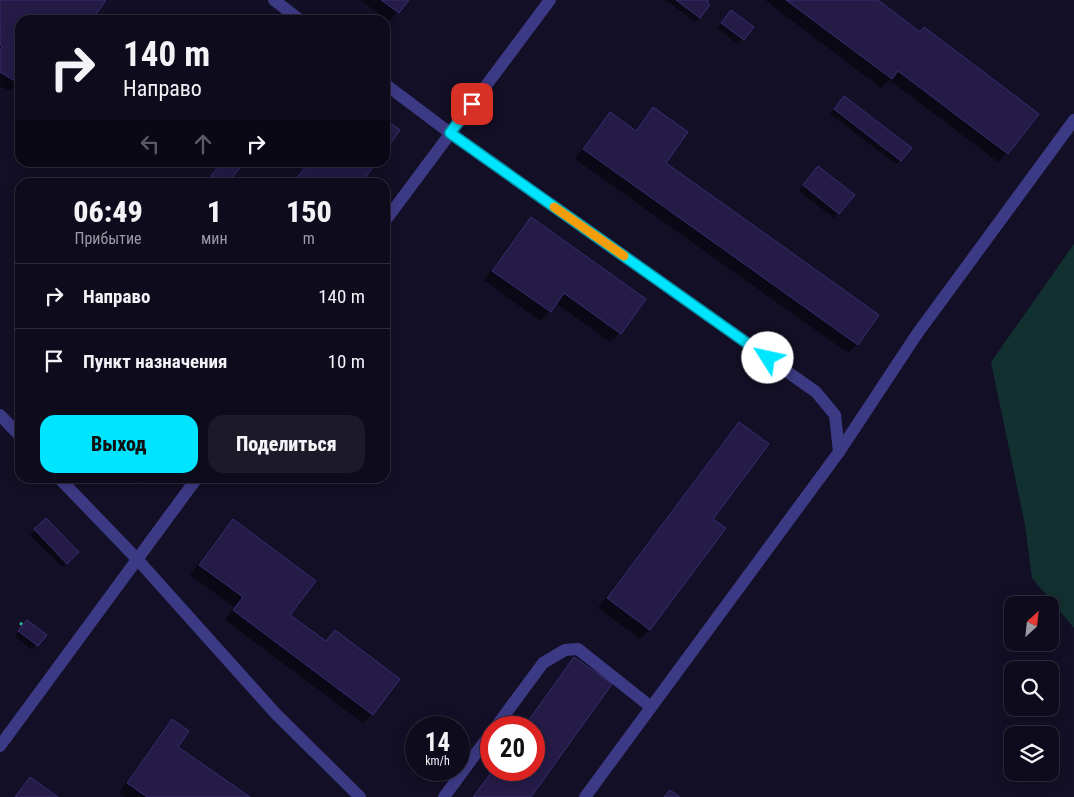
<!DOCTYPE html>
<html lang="ru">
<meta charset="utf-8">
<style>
body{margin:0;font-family:"Roboto Condensed",sans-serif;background:#1c1929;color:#f1f3f6;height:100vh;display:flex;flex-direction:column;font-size:19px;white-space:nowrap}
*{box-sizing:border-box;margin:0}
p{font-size:16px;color:#9b9ba3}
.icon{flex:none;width:28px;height:28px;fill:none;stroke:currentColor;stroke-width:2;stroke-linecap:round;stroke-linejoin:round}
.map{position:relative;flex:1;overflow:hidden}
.panel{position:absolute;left:15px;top:178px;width:375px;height:305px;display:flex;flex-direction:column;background:#0e0b1c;border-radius:15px;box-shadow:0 2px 12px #0003,0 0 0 1px #2e2b3b}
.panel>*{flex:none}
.top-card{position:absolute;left:15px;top:15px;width:375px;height:152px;border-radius:15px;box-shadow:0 2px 12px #0003,0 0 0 1px #2e2b3b;background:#0e0b1c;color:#f1f3f6;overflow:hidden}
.needle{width:32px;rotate:27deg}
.fabs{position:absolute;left:1004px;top:596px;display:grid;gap:10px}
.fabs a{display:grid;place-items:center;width:55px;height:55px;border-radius:10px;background:#0e0b1c;box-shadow:0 2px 12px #0003,0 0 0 1px #2e2b3b;font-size:25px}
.speed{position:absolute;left:405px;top:716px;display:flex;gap:10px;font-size:25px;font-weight:700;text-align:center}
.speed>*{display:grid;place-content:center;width:65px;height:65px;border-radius:50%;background:#0e0b1c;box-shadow:0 2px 12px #0003,0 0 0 1px #2e2b3b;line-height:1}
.speed small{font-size:12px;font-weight:400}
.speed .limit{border:8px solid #d22;background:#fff;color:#111}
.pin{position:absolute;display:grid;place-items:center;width:42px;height:42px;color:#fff;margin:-21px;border-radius:10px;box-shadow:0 2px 8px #0006}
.me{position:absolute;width:55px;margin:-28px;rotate:305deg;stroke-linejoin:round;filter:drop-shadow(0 0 4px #0008)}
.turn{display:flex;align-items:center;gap:18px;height:105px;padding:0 25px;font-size:22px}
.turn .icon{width:65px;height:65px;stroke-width:2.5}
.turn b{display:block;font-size:35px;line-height:42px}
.lanes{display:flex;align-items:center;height:48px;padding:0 25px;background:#0003;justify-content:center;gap:25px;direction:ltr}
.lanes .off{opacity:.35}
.eta{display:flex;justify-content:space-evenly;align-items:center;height:85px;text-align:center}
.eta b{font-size:30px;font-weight:800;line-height:35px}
.primary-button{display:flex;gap:10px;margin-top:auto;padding:10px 25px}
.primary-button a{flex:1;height:58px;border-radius:15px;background:#00e5ff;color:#111;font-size:20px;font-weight:800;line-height:58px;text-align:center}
.primary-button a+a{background:#1c1929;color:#f1f3f6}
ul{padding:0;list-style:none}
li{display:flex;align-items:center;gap:15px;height:65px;padding:0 25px;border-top:1px solid #2e2b3b}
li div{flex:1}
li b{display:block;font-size:19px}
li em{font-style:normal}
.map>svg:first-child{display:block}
.green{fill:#12302f}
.shadow{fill:#0007}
.building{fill:#241b47;stroke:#3b2d73}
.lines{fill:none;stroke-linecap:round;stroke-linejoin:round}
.path{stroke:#2fb8b0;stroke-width:3;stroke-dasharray:2.5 4;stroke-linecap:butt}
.minor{stroke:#3d3a85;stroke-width:12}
.route-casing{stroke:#0095a6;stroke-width:12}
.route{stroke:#00e5ff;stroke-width:9}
.slow{stroke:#f59e0b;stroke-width:9}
</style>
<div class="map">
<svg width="1074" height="797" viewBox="0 0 1074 797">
<rect width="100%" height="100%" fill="#130f26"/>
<polygon class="green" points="1074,244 1074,628 1032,578 1025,525 991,362"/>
<g class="shadow">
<polygon points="0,0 105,0 90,20 20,20 20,82 14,88 9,90 0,87"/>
<polygon points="360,0 407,0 398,12 389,21"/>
<polygon points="666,0 707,0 700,17 695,22"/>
<polygon points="765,0 876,0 1007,153 998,162 889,80 881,88"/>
<polygon points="731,12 752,27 738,44 717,28"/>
<polygon points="840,102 900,160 896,164 830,114"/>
<polygon points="653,108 664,163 857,344 848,353 575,159 601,123 610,114 635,131 644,118"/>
<polygon points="221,162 243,162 228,182 206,182"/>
<polygon points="308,162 375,162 361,182 293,182"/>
<polygon points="814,172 838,213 834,218 799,191"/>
<polygon points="531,218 620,333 610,342 556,303 550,311 540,321 484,280 522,228"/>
<polygon points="739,423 711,519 724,529 649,630 640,639 598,608 730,433"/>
<polygon points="128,478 146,478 138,485"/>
<polygon points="46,520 78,552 62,567 30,535"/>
<polygon points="233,521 289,615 325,642 335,632 372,714 363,723 225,620 234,607 190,575 224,530"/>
<polygon points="23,626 45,635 32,650 15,636"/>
<polygon points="574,659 529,797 472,797 492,770 534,770 534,728 522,728 565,668"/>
<polygon points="172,721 177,747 248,797 125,797 119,793 163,730"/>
</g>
<g class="building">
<polygon points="0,0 106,0 92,20 20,20 20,81 19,81 13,80 0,72 0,51 2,47 0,45"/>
<polygon points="381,0 409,0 399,13"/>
<polygon points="676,0 709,0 707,2 710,5 700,18"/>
<polygon points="786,0 878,0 920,32 924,27 1039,114 1008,154 898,71 892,79"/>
<polygon points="731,10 754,27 744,40 721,23"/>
<polygon points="844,96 912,148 901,161 834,109"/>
<polygon points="653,107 688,132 666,163 879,315 858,345 583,149 610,112 636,131"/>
<polygon points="385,119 400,130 385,151"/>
<polygon points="222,162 244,162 229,182 219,182 211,176"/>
<polygon points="309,162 377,162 362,182 294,182"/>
<polygon points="818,166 855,195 839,214 803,185"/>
<polygon points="531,217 646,299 621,334 564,293 551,312 492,271"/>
<polygon points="739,422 769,444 713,519 726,528 650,630 607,598"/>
<polygon points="46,518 79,552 67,564 34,529"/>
<polygon points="233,519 316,581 290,615 326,641 335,630 400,679 373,715 233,610 243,597 199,565"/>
<polygon points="27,620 47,635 38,646 18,631"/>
<polygon points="574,657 612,684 531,797 473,797 493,770 534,770 534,728 523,728"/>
<polygon points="172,719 189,731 178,747 250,797 147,797 127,783"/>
<polygon points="30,777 58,797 15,797"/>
<polygon points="670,790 680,797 664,797"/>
</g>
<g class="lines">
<polyline class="path" points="20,623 23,625"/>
<g class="minor">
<polyline points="274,0 300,20"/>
<polyline points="385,84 450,133 816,392 835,415 839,452 585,797"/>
<polyline points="385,221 550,0"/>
<polyline points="0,415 20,436"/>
<polyline points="839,452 917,334 1074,120"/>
<polyline points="59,478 137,559 276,714 360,797"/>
<polyline points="495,728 543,663 565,650 578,649 651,707"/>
<polyline points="0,746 197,478"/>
<polyline points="444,797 491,733"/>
</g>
</g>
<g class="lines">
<g class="route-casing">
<polyline id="route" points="472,104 450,133 768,358"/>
</g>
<use href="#route" class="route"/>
<polyline class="slow" points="554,207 624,256"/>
</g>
</svg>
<div class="fabs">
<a><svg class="needle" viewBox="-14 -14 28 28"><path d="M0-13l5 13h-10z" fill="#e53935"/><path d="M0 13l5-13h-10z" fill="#9b9ba3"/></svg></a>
<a><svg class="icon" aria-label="search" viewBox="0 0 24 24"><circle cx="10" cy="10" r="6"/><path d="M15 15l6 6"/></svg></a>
<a><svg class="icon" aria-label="layers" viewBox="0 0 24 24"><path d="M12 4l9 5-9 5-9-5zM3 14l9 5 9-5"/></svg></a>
</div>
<div class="speed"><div>14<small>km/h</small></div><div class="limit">20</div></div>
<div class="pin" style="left:472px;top:104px;background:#d93025"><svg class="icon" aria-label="arrive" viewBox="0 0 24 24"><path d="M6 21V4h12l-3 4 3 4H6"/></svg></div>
<svg class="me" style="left:768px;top:358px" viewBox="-20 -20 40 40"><circle r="19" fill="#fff"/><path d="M0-13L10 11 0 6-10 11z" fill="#00e5ff"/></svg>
<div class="top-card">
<div class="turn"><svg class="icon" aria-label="right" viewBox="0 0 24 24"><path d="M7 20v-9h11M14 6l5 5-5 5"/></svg><div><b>140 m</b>Направо</div></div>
<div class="lanes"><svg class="icon off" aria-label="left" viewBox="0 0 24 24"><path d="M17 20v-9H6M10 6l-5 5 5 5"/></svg><svg class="icon off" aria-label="ahead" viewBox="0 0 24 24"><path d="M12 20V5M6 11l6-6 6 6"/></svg><svg class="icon" aria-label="right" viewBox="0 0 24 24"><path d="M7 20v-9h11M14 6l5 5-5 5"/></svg></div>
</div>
<section class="panel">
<div class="eta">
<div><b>06:49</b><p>Прибытие</p></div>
<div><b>1</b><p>мин</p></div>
<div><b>150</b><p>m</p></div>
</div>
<ul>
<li><svg class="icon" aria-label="right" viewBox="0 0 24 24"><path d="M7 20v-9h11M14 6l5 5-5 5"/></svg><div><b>Направо</b></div><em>140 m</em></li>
<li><svg class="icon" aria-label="arrive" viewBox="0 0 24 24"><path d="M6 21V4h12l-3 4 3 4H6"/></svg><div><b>Пункт назначения</b></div><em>10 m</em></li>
</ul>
<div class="primary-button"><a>Выход</a><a>Поделиться</a></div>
</section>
</div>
